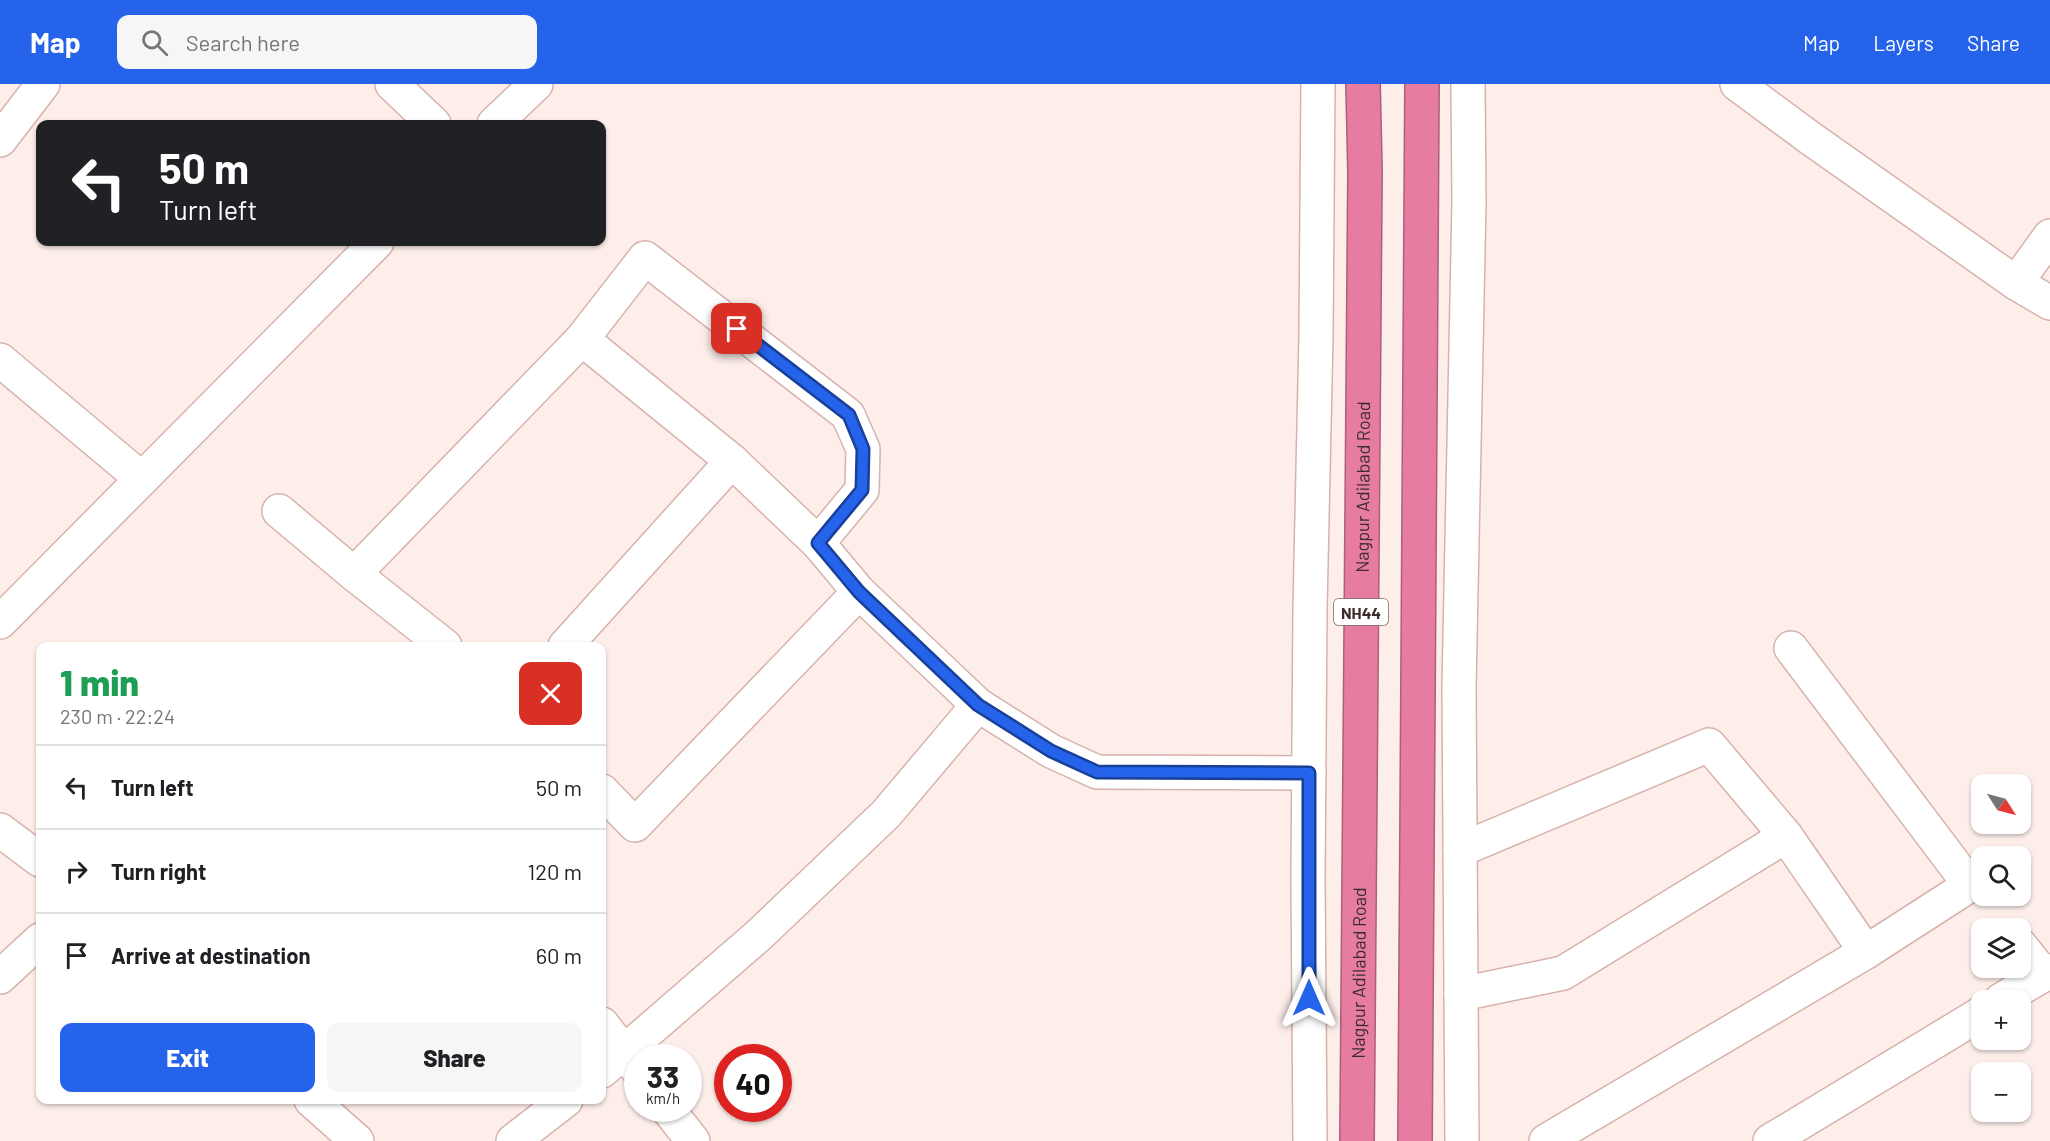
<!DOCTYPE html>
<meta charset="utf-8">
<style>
body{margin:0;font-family:Barlow,sans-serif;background:#f6f6f6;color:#202124;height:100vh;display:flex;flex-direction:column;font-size:22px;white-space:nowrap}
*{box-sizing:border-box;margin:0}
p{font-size:20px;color:#757577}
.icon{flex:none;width:33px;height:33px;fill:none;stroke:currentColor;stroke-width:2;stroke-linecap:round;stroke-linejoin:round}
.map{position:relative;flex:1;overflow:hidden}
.details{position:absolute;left:36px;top:558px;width:570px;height:462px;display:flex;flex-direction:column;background:#fff;border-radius:12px;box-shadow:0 2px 4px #0004}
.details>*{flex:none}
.hud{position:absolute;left:36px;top:36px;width:570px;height:126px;border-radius:12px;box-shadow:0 2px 4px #0004;background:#202124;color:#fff;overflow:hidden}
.needle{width:39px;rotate:126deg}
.controls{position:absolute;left:1971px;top:690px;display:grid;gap:12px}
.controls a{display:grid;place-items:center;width:60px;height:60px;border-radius:12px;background:#fff;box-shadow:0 2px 4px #0004;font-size:30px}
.speed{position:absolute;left:624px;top:960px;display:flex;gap:12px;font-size:30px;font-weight:700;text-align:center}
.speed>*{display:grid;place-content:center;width:78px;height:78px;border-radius:50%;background:#fff;box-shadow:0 2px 4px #0004;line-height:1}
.speed small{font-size:15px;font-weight:400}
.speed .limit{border:9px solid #d22;background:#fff;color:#111}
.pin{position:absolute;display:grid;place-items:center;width:51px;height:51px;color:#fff;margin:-26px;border-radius:12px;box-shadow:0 3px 9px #0006}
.me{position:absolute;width:66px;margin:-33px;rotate:0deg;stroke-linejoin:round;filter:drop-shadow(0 0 4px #0008)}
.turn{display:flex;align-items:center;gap:21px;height:126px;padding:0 24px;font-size:27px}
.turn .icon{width:78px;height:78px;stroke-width:2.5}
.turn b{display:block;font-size:42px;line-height:51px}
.round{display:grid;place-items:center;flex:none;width:63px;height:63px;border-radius:12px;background:#f6f6f6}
.head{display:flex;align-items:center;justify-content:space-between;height:102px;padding:0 24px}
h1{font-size:36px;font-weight:800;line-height:45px;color:#1e9e55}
.button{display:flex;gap:12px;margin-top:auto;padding:12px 24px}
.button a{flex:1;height:69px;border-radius:12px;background:#2563eb;color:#fff;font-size:24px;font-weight:800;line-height:69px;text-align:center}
.button a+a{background:#f6f6f6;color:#202124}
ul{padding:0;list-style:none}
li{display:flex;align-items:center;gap:18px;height:84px;padding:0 24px;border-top:2px solid #e0e0e0}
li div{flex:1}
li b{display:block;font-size:22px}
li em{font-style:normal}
header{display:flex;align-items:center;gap:36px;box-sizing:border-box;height:84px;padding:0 30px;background:#2563eb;color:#fff}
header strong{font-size:28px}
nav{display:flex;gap:33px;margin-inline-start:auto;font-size:21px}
.search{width:420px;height:54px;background:#f6f6f6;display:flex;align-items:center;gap:15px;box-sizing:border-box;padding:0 21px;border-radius:12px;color:#757577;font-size:22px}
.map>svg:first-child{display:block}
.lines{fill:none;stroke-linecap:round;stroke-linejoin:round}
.street-casing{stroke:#d7b2aa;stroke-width:36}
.secondary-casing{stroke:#d7b2aa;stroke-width:36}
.highway-casing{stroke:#ab6078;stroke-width:36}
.street{stroke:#fff;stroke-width:33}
.secondary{stroke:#fff;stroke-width:33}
.highway{stroke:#e77ca3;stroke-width:33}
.route-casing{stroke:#184099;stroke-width:15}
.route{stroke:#2563eb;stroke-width:10}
.labels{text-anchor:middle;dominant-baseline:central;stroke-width:6;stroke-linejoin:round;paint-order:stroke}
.shield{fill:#fff;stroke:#766b69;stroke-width:1.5}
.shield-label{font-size:16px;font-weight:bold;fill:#3b2c29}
.street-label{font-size:18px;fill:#3b2c29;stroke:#fff}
</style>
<header>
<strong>Map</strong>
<div class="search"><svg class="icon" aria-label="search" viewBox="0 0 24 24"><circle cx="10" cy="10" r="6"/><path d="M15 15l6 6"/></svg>Search here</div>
<nav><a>Map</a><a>Layers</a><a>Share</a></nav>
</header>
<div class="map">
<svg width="2050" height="1057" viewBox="0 0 2050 1057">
<rect width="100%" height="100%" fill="#fdeeea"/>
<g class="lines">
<g class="street-casing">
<g id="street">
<polyline points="392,0 434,40"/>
<polyline points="1737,0 1810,54 2016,199 2050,219"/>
<polyline points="494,40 536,0"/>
<polyline points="0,56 43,0"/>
<polyline points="2016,199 2050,152"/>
<polyline points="582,255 645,174 848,331 863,365 862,406 818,459"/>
<polyline points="0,276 142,395"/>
<polyline points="279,427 354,490 582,255 732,377 818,459 859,508 978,621 1051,667 1097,688 1309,689"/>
<polyline points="354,490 445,562"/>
<polyline points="0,538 377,158"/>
<polyline points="565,562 732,377"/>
<polyline points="602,707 635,741 859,508"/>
<polyline points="0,746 40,776"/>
<polyline points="1460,766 1709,661 1786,752 1866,868"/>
<polyline points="2020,861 2044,891"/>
<polyline points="0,893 40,856"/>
<polyline points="1461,910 1563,889 1786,752"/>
<polyline points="2001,916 2050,887"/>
<polyline points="602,940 638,986"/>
<polyline points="602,987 759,851 886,730 978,621"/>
<polyline points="311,1016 357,1057"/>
<polyline points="667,1024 693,1057"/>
<polyline points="513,1057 566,1016"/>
<polyline points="1546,1057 1866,868 1970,801 1791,564"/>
<polyline points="1770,1057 1982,929"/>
</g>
</g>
<g class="secondary-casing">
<g id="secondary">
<polyline points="1310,1057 1308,795 1310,524 1316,251 1318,0"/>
<polyline points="1462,1057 1459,603 1469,118 1468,0"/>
</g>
</g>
<g class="highway-casing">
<g id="highway">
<path id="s1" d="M1357,1057l8,-970 -2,-87"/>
<polyline points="1415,1057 1422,0"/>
</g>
</g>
<use href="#street" class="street"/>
<use href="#secondary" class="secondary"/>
<use href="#highway" class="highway"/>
</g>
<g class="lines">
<g class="route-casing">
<polyline id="route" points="737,245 849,331 863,365 862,406 818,459 859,508 978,621 1051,667 1097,688 1309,689 1309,914"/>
</g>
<use href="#route" class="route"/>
</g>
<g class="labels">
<rect class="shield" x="1334" y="515" width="54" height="26" rx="4.5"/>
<g class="shield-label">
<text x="1361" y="528">NH44</text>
</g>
<g class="street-label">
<text stroke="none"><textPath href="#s1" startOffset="654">Nagpur Adilabad Road</textPath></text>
<text stroke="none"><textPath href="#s1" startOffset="168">Nagpur Adilabad Road</textPath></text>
</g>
</g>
</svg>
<div class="controls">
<a><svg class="needle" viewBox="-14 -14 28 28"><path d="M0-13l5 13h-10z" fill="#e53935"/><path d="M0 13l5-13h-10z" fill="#757577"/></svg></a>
<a><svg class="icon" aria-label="search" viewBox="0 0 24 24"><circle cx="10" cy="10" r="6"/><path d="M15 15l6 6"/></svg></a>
<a><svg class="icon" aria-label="layers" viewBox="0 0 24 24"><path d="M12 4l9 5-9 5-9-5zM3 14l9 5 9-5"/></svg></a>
<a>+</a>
<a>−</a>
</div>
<div class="speed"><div>33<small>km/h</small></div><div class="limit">40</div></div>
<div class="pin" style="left:737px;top:245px;background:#d93025"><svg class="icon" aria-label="arrive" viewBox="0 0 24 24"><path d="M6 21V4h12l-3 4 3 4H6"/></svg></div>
<svg class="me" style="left:1309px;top:914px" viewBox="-20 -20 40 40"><path d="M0-17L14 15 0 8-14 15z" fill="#2563eb" stroke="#fff" stroke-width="4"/></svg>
<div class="hud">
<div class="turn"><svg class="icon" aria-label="left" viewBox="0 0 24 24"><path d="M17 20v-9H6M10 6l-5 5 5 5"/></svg><div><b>50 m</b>Turn left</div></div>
</div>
<section class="details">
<div class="head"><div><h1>1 min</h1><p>230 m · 22:24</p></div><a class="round" style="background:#d93025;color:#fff"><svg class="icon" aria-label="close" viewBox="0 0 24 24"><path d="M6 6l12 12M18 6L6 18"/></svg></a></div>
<ul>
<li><svg class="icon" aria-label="left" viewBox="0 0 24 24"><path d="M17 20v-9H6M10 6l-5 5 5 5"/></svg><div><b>Turn left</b></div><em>50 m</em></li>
<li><svg class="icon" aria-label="right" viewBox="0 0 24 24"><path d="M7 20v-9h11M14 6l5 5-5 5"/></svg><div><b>Turn right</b></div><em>120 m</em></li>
<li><svg class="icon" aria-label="arrive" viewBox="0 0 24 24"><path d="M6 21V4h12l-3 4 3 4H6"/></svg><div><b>Arrive at destination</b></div><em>60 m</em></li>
</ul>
<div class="button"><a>Exit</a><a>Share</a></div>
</section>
</div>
